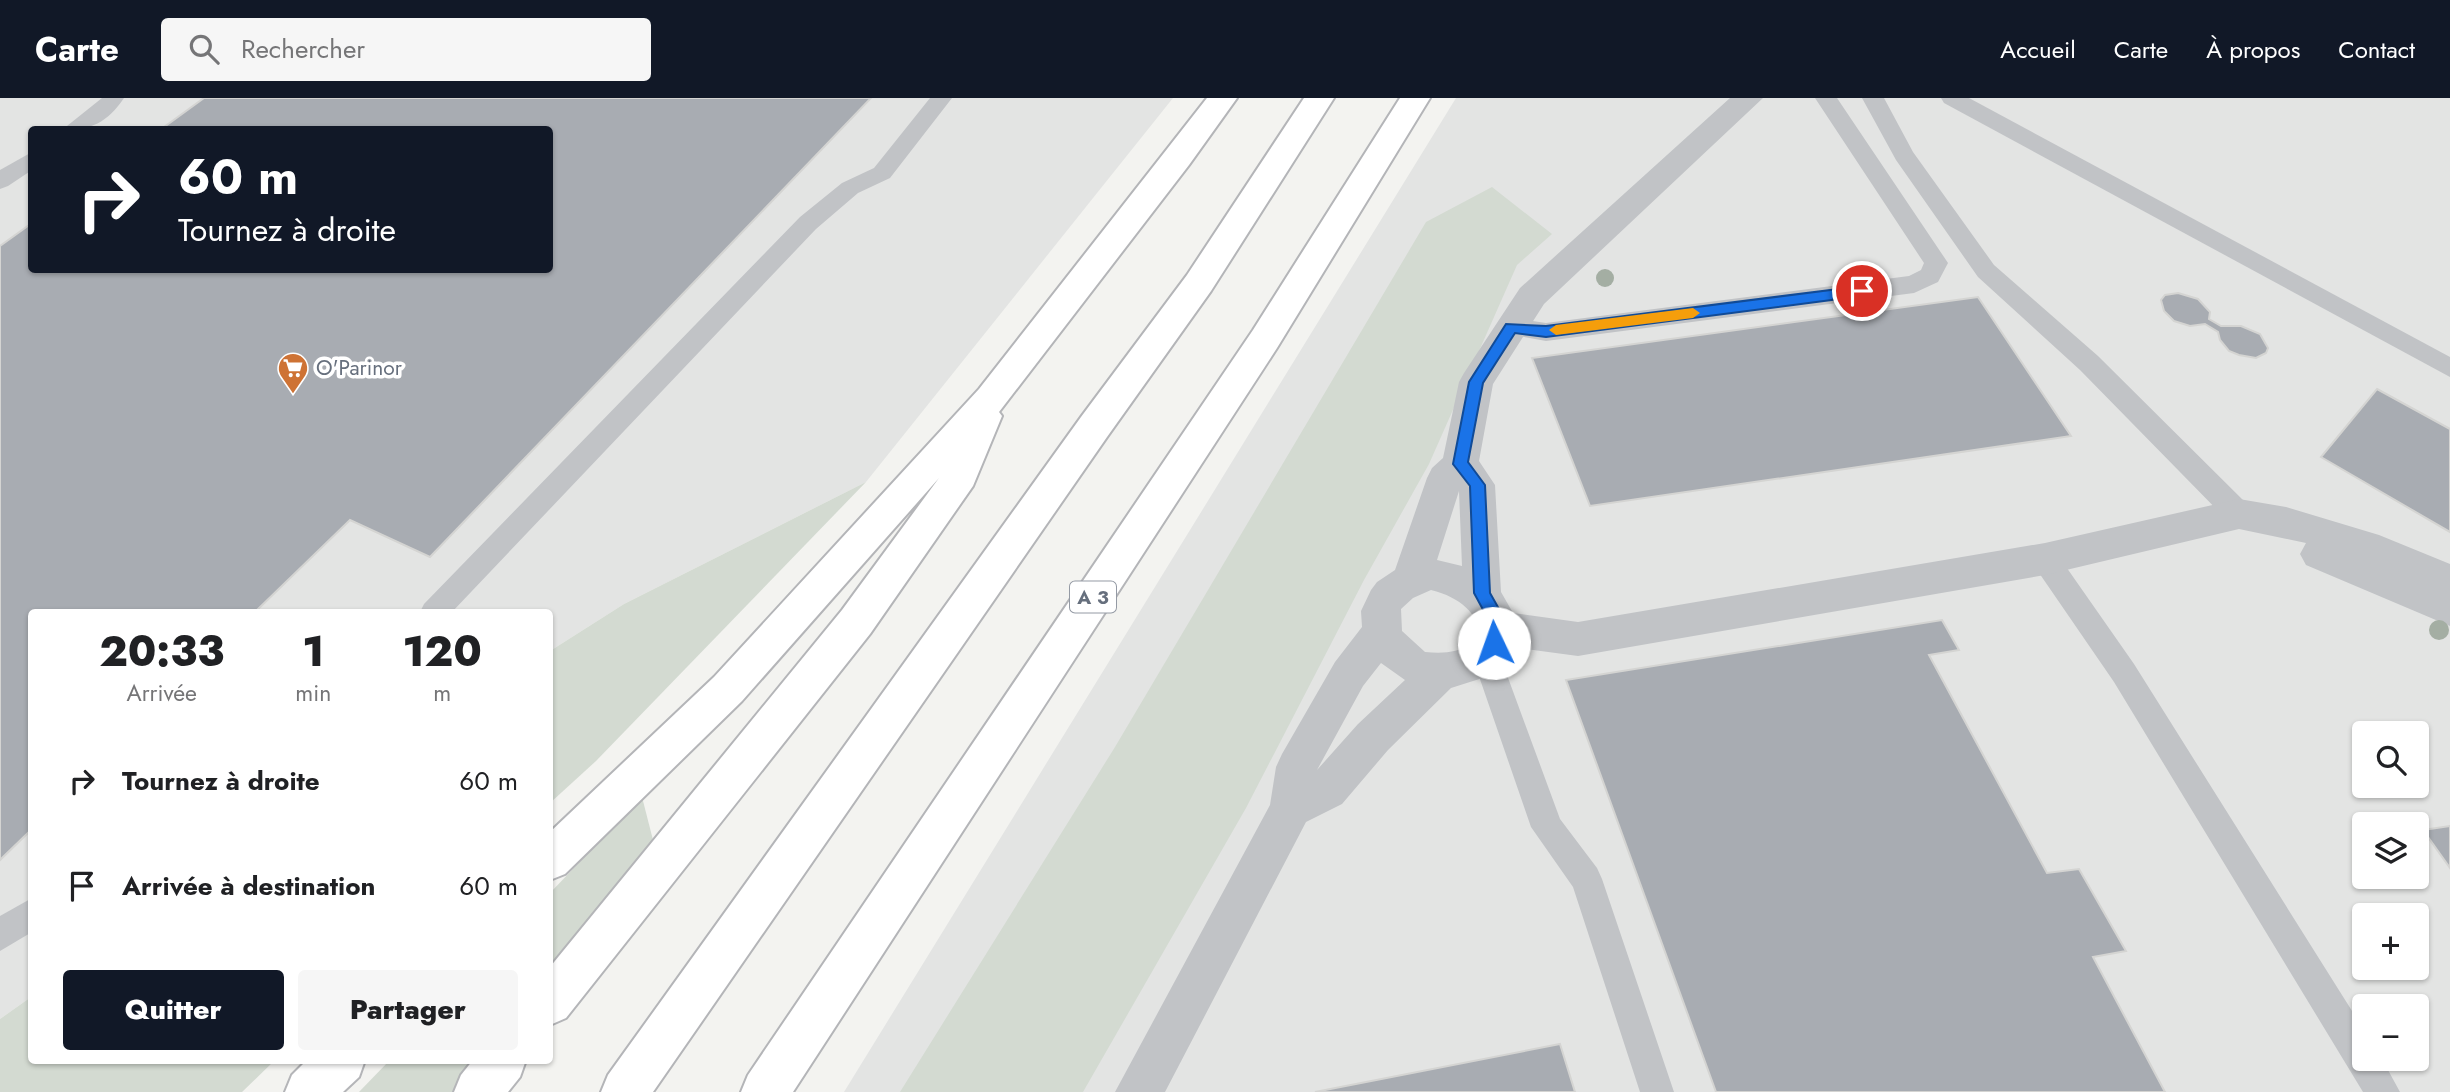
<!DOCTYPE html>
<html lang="fr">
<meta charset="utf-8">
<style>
body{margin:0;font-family:Jost,sans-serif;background:#f6f6f6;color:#202124;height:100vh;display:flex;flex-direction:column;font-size:26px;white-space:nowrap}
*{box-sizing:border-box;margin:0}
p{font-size:23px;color:#757577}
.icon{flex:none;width:38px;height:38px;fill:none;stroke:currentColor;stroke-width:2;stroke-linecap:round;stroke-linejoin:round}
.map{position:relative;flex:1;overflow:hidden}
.drawer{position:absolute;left:28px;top:511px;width:525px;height:455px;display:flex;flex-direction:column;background:#fff;border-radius:7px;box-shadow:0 2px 5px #0004}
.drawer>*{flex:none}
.hud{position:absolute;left:28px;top:28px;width:525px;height:147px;border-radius:7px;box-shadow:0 2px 5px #0004;background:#111827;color:#fff;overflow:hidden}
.fabs{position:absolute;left:2352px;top:623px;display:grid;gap:14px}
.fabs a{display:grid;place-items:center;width:77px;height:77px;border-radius:7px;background:#fff;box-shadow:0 2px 5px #0004;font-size:35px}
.pin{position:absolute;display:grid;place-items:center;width:60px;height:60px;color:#fff;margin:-30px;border:4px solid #fff;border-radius:50%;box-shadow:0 2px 7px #0007}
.me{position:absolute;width:77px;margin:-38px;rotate:357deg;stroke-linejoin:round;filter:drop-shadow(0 0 5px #0008)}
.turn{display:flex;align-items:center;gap:24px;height:147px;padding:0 35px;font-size:32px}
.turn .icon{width:91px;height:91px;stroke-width:2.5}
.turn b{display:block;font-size:49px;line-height:60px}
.eta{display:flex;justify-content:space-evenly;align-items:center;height:119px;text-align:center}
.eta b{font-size:42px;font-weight:800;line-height:49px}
.action{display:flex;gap:14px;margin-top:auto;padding:14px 35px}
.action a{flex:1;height:80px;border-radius:7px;background:#111827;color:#fff;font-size:28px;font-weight:800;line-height:80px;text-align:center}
.action a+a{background:#f6f6f6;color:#202124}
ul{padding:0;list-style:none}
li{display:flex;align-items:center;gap:21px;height:105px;padding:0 35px}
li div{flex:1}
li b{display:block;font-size:26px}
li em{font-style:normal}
header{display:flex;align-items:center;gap:42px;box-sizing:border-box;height:98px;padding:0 35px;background:#111827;color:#fff}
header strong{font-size:33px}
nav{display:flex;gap:38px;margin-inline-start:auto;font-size:24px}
.search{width:490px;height:63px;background:#f6f6f6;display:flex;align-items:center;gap:18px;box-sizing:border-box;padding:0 24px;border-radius:7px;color:#757577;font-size:26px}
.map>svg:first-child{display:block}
.built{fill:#e3e4e3;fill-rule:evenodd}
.green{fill:#d3dad1}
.building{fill:#a8acb2;stroke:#d4d4d2;stroke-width:2}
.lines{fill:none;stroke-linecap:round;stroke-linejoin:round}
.highway-casing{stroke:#b4b5b8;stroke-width:4}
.lane{fill:#c1c3c6;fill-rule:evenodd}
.street{fill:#c1c3c6;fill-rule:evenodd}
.highway{fill:#fff;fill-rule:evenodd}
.tree{fill:#a4aea3}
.route{fill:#1a73e8;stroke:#114b97;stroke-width:2}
.slow{fill:#f59e0b}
.labels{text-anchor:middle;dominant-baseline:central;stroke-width:7;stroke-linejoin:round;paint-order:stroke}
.shield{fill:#fff;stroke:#949aa4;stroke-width:2}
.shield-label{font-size:19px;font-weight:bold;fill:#666f7d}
.poi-label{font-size:21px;fill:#666f7d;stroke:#fff;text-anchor:start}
</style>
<header>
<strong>Carte</strong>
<div class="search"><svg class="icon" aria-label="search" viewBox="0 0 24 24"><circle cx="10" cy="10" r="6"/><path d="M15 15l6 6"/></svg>Rechercher</div>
<nav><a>Accueil</a><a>Carte</a><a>À propos</a><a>Contact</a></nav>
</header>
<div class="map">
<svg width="2450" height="994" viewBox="0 0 2450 994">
<rect width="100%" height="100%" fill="#f3f3f0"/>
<g class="built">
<path d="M0,0h1173l-307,384 -242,122 -74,47v-39h-518l-1,385 -31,22zM32,32h518v140h-518z"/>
<path d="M1456,0h994v994h-1606zM2364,635h53v53h-53zM2364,726h53v53h-53zM2364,817h53v53h-53zM2364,908h53v53h-53z"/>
</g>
<g class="green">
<polygon points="1492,89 1552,136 1517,167 1429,366 1364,482 1246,710 1083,994 900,994 1115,649 1426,124"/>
<polygon points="866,384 596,663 550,705 550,553 624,506"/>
<polygon points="642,699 653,742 550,871 550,795"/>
<polygon points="31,899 32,962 274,963 242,994 0,994 0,921"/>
<polygon points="389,963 477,963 452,994 359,994"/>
</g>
<g class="building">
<polygon points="204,0 871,0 430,459 350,422 255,514 32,514 32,731 0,762 0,148 32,125 32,172 550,172 550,32 160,32"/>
<polygon points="2178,195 2198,201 2210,214 2209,221 2221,228 2241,228 2260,236 2268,250 2266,255 2256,260 2239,257 2229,253 2220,242 2218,234 2205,226 2190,228 2174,223 2164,213 2161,202 2165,197"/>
<polygon points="1978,199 2071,338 1590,408 1532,260"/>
<polygon points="2377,291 2450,331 2450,434 2321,359"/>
<polygon points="1942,522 1959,552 1929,557 2047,775 2079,771 2126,853 2093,859 2165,994 1716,994 1566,582"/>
<polygon points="2450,728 2450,770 2423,732"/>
<polygon points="1560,946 1575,994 1315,994"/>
</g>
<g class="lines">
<g class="highway-casing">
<g id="highway">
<polygon points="1207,0 1237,0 1189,67 999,314 1002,318 973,388 870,536 566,920 550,927 550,869 842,512 939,380 742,603 565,776 550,782 550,734 714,579 979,291"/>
<polygon points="1304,0 1334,0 1211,193 1107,339 653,994 601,994 608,977 1081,319 1187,177"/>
<polygon points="1400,0 1430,0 1277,250 793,994 741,994 748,977 1253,232"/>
<polygon points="307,962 365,962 359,979 343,994 285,994 292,977"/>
<polygon points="473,962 526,962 520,979 508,994 454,994 461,977"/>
</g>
</g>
<g class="lane">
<path d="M102,0h22c-17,25 -33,32 -62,32z"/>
<polygon points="930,0 952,0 890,80 858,95 816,131 452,514 420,514 424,506 800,119 842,85 874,70"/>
<polygon points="1815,0 1837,0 1944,159 1948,165 1938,184 1914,195 1546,243 1502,235 1499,229 1502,223 1511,220 1546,225 1909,178 1921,172 1924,165"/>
<polygon points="1862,0 1884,0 1913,54 1994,167 2098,258 2249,408 2252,416 2249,424 2239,427 2229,424 2080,272 1978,179 1896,62"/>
<polygon points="1941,0 1969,0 2450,259 2450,279 1944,5"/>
<polygon points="32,54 32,72 8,88 0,91 0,72"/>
<polygon points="2045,450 2055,453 2134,566 2364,932 2364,961 2382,961 2400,994 2363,994 2114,584 2035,469 2031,461 2035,453"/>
<polygon points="1486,546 1496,549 1500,558 1560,721 1597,770 1602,781 1674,994 1640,994 1573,789 1531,729 1472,558 1476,549"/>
<polygon points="32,800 32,834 0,853 0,818"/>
</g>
<path class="street" d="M1730,0h33l-219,206 -51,80 -14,77 16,24 6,107 12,21 65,9 467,-79 194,-44 47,8 93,28 71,29v62l-144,-61 -6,-11 6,-11 -67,-14 -194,46 -467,81 -67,-9 -6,13 -13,15 -41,13 -63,62 -46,54 -36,18 -141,270h-50l155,-287 6,-38 6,-13 53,-92 27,-35 -1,-16 10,-21 6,-8 18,-12 32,-92 5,-10 11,-10 16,-76 5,-9 56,-85zM1459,393l3,75 -25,-6zM1431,492c61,15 64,70 -6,62l-23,-21 -1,-22 12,-11zM1381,565l24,17 -47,44 -41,46 46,-84z"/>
<use href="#highway" class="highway"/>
</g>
<g class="tree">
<circle cx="1605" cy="180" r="9"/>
<circle cx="2439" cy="532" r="10"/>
</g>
<polygon class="route" points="1862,188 1869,193 1862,198 1546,239 1515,235 1483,285 1468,364 1485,387 1490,495 1503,518 1505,530 1500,550 1488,550 1486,545 1489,530 1487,519 1474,495 1470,388 1453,366 1469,284 1506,226 1546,228"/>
<polygon class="slow" points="1693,210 1700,215 1693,220 1556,237 1549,232 1556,227"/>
<defs>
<g id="supermarket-pin" transform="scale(1.575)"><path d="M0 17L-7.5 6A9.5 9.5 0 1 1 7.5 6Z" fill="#ce7335" stroke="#fff"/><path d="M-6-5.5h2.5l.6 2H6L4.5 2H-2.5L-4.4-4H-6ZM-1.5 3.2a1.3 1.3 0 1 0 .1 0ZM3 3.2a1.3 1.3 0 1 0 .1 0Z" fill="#fff"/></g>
</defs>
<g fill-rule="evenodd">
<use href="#supermarket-pin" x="293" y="270"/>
</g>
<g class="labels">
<rect class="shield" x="1070" y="483.5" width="46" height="31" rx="5"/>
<g class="shield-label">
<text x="1093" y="499">A 3</text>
</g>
<g class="poi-label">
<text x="316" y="270">O'Parinor</text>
</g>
</g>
</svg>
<div class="fabs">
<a><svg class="icon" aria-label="search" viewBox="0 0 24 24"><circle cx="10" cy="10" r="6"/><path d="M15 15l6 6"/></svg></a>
<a><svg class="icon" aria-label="layers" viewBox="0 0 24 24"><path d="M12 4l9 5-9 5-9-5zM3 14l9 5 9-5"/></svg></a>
<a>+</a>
<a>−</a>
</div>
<div class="pin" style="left:1862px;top:193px;background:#d93025"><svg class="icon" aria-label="arrive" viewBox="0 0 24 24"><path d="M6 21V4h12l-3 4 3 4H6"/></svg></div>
<svg class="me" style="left:1494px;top:545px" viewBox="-20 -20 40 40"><circle r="19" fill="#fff"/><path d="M0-13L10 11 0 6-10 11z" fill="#1a73e8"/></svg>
<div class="hud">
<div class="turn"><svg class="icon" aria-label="right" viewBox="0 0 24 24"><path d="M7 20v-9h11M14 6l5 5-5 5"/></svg><div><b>60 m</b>Tournez à droite</div></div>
</div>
<section class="drawer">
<div class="eta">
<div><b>20:33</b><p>Arrivée</p></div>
<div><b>1</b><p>min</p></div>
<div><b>120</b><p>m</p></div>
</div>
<ul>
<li><svg class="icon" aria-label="right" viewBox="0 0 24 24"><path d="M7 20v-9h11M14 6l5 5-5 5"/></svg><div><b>Tournez à droite</b></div><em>60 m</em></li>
<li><svg class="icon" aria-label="arrive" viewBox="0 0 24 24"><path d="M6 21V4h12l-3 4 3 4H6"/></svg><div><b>Arrivée à destination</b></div><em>60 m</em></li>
</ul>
<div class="action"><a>Quitter</a><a>Partager</a></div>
</section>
</div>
